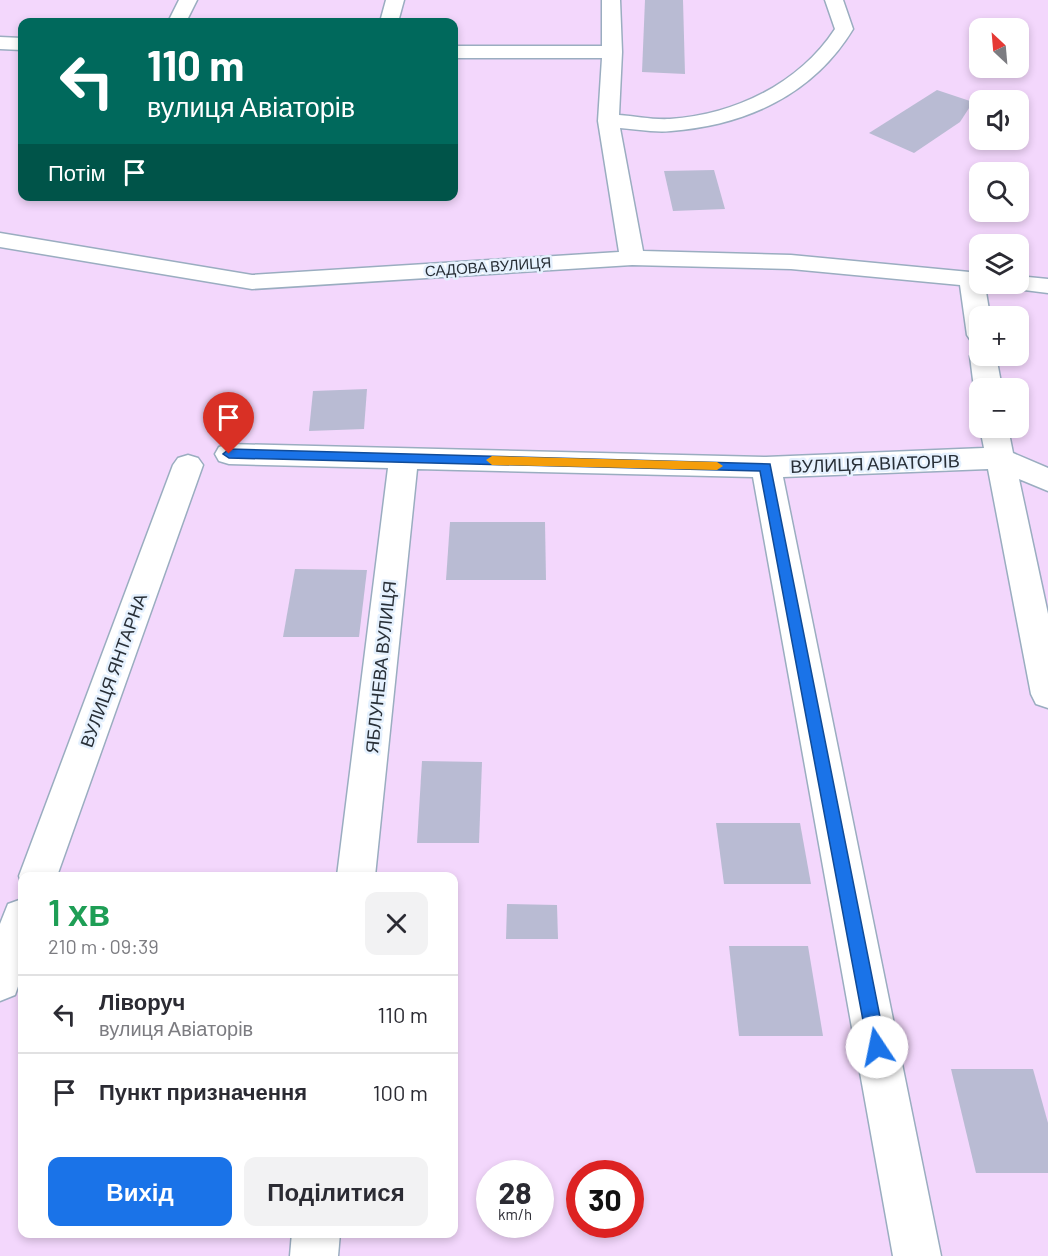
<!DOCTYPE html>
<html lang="uk">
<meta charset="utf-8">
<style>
body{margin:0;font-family:Barlow,sans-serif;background:#f2f2f3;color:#2b2b33;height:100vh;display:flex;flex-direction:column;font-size:22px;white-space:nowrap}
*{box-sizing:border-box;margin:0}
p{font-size:20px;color:#7c7c81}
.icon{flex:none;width:33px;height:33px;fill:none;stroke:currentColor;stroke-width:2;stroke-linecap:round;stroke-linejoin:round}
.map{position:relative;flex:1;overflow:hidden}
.details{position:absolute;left:18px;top:872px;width:440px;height:366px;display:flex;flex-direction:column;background:#fff;border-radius:12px;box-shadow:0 3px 9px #0003}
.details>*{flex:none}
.top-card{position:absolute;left:18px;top:18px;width:440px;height:183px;border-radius:12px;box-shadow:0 3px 9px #0003;background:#00695c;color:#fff;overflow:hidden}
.needle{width:39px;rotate:334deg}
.tools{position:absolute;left:969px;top:18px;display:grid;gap:12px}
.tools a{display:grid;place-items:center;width:60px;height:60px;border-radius:12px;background:#fff;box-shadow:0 3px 9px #0003;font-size:30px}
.speed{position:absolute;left:476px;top:1160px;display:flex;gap:12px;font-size:30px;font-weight:700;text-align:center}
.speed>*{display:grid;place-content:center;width:78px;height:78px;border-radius:50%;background:#fff;box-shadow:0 3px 9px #0003;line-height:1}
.speed small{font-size:15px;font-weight:400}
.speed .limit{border:9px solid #d22;background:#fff;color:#111}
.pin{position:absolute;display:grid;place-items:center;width:51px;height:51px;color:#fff;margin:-62px -26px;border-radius:50% 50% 50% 0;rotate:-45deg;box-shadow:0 0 6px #0007}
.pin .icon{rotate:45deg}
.me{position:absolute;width:66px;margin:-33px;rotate:349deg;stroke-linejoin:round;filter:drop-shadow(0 0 4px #0008)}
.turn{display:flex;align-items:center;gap:21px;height:126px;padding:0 30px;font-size:27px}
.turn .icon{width:78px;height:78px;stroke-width:2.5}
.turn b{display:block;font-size:42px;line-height:51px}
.then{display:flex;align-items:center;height:57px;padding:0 30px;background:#0003;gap:12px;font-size:22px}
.round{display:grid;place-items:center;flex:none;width:63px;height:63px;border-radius:12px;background:#f2f2f3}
.headline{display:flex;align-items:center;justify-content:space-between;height:102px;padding:0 30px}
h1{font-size:36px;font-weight:600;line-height:45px;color:#1e9e55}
.action{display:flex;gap:12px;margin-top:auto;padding:12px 30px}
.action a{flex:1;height:69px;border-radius:12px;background:#1a73e8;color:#fff;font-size:24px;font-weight:600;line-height:69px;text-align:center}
.action a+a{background:#f2f2f3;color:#2b2b33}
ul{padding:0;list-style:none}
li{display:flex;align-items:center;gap:18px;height:78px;padding:0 30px;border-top:2px solid #e1e1e2}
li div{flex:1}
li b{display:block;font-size:22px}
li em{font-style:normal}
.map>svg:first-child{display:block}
.green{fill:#f3d7fc;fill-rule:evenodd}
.building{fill:#b9bbd3}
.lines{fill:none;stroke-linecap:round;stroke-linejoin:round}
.minor-casing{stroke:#9aadc0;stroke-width:3}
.minor{fill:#fff;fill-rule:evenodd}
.route{fill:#1a73e8;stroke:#114b97;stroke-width:1.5}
.slow{fill:#f59e0b}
.labels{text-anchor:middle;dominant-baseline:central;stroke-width:5;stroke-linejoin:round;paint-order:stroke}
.far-street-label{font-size:15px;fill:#282f37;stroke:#e5f1fe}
.street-label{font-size:18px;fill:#282f37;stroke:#e5f1fe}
</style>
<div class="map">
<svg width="1048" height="1256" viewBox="0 0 1048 1256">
<rect width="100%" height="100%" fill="#e5f1fe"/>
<path class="green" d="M0,0h1048v1256h-1048zM22,22h431v174h-431zM980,28h38v40h-38zM980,100h38v40h-38zM980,172h38v40h-38zM980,244h38v40h-38zM980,316h38v40h-38zM980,388h38v40h-38zM22,876h431v357h-431zM489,1173h51v51h-51zM579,1173h51v51h-51z"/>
<g class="building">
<polygon points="645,0 683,0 685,74 642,72"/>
<polygon points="937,90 973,102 960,122 914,153 869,133"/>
<polygon points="714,170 725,209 673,211 664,171"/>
<polygon points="367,389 364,429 309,431 313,391"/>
<polygon points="450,522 545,522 546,580 446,580"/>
<polygon points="295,569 367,570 359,637 283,637"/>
<polygon points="422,761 482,762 479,843 417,843"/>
<polygon points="716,823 800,823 811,884 724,884"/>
<polygon points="507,904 557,905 558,939 506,939"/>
<polygon points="729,946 808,946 823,1036 739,1036"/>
<polygon points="951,1069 1033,1069 1048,1123 1048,1173 976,1173"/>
</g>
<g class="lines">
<g class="minor-casing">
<g id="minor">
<polygon points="179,0 197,0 186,22 168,22"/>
<polygon points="386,0 404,0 398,22 380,22"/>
<path d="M602,0h18l2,52 -3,63c16,1 34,5 51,4 64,-4 129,-35 165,-90l-10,-29h18l10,29c-40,66 -107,96 -182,102 -17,2 -35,-2 -51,-3l23,123 148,4 189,18v11h10l-5,2 5,30h-10v27l-9,-2 -4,-6 -7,-50 -169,-16 -159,-4 -380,24 -252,-42v-14l252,42 367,-23 -21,-131 4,-63h-149v-12h149z"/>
<polygon points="0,37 22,38 22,50 0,49"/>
<polygon points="1018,276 1048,279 1048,293 1009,288 1006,284 1018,284"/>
<polygon points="980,348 980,356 996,356 1002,388 980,388 980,395 974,388 970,356 974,350"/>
<polygon points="980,428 1008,428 1013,453 1048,468 1048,491 1019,479 1048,614 1048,708 1036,704 1031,694 988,469 783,477 941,1256 893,1256 753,477 417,469 375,876 337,876 388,468 229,464 219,461 215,454 219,447 229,444 766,457 984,448"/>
<polygon points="188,455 198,458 203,465 57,876 22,876 22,885 19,876 173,465 178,458"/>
<polygon points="22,899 22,975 15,995 0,1001 0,924 8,904"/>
<polygon points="292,1233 340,1233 338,1256 290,1256"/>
</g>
</g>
<use href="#minor" class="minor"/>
</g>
<polygon class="route" points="229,449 770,464 886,1047 883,1053 877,1056 871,1053 868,1047 760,471 229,458 223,454"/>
<polygon class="slow" points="492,456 717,462 723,466 717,470 492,465 486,460"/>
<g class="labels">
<g class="far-street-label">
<text transform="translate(488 266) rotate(-4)">САДОВА ВУЛИЦЯ</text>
</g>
<g class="street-label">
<text transform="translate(875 463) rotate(-2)">ВУЛИЦЯ АВІАТОРІВ</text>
<text transform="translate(380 667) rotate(-84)">ЯБЛУНЕВА ВУЛИЦЯ</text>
<text transform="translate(113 670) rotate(-70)">ВУЛИЦЯ ЯНТАРНА</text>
</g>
</g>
</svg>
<div class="tools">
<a><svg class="needle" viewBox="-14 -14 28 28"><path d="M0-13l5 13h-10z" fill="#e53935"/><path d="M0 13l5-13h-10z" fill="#7c7c81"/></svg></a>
<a><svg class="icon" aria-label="sound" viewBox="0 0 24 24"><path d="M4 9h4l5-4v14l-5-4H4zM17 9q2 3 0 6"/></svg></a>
<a><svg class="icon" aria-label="search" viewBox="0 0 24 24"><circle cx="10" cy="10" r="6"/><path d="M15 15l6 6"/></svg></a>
<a><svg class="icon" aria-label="layers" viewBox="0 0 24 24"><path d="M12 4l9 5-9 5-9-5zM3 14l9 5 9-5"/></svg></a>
<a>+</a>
<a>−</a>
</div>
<div class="speed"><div>28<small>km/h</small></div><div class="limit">30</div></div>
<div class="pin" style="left:229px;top:454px;background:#d93025"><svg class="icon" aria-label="arrive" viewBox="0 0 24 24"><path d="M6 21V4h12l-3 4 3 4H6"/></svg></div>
<svg class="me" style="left:877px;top:1047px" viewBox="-20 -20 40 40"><circle r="19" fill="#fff"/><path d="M0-13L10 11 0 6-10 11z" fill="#1a73e8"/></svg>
<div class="top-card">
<div class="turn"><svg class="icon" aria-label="left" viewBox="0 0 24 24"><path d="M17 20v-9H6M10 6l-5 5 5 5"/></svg><div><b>110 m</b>вулиця Авіаторів</div></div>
<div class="then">Потім<svg class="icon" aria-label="arrive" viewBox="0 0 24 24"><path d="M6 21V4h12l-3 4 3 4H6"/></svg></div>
</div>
<section class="details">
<div class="headline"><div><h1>1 хв</h1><p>210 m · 09:39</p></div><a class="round"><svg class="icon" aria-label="close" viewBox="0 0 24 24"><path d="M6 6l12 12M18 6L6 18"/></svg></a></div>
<ul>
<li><svg class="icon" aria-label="left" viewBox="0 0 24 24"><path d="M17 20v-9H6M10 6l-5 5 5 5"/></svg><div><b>Ліворуч</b><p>вулиця Авіаторів</p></div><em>110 m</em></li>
<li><svg class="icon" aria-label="arrive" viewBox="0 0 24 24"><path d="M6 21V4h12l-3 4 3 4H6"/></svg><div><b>Пункт призначення</b></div><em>100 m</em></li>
</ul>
<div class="action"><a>Вихід</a><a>Поділитися</a></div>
</section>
</div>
